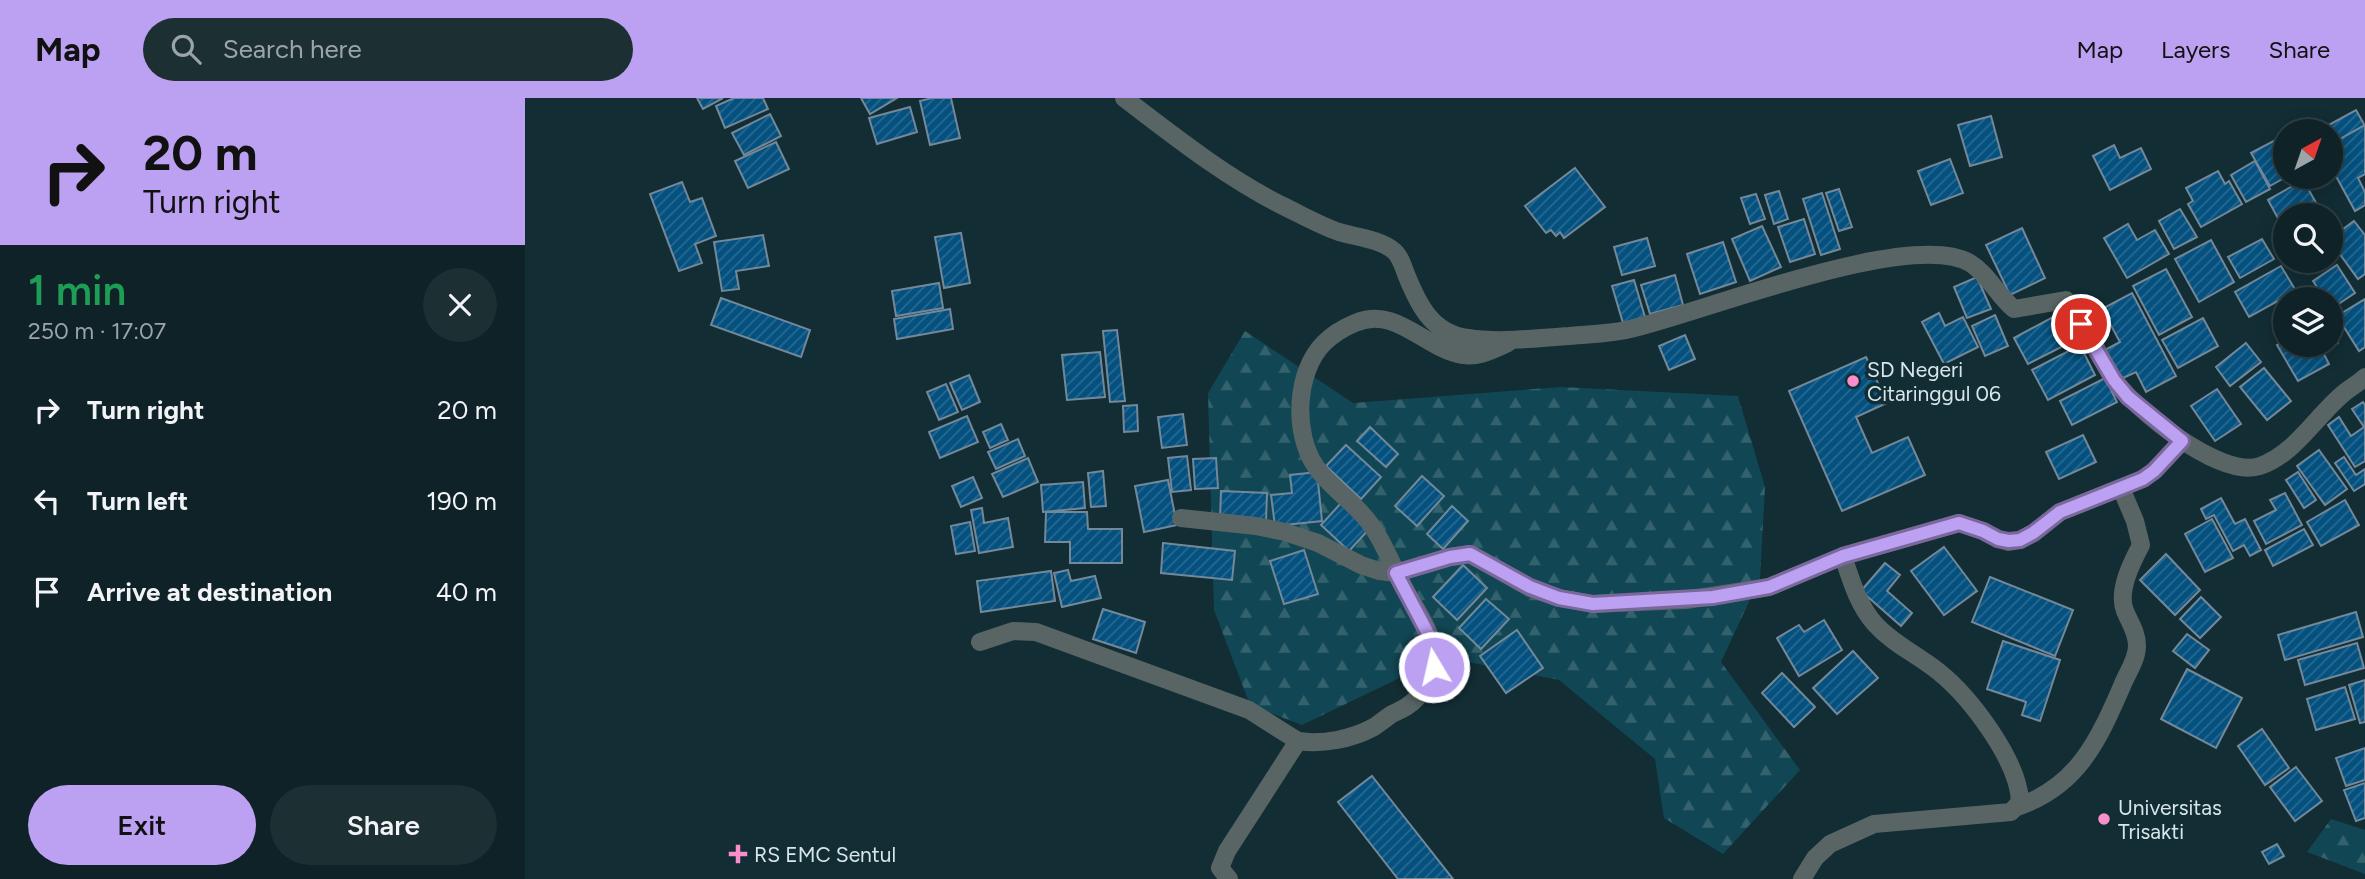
<!DOCTYPE html>
<meta charset="utf-8">
<style>
body{margin:0;font-family:Figtree,sans-serif;background:#1c2f33;color:#f1f3f6;height:100vh;display:flex;flex-direction:column;font-size:26px;white-space:nowrap}
*{box-sizing:border-box;margin:0}
p{font-size:23px;color:#9ba4a7}
.icon{flex:none;width:38px;height:38px;fill:none;stroke:currentColor;stroke-width:2;stroke-linecap:round;stroke-linejoin:round}
.map{position:relative;flex:1;overflow:hidden}
.sheet{display:flex;flex-direction:column;background:#0e2227;width:525px}
.sheet>*{flex:none}
.guide{background:#bca0f2;color:#111;overflow:hidden}
.needle{width:46px;rotate:40deg}
.tools{position:absolute;left:1748px;top:21px;display:grid;gap:14px}
.tools a{display:grid;place-items:center;width:70px;height:70px;border-radius:50%;background:#0e2227;box-shadow:0 4px 18px #0003,0 0 0 2px #2e3f44;font-size:35px}
.pin{position:absolute;display:grid;place-items:center;width:60px;height:60px;color:#fff;margin:-30px;border:4px solid #fff;border-radius:50%;box-shadow:0 2px 7px #0007}
.me{position:absolute;width:77px;margin:-38px;rotate:351deg;stroke-linejoin:round;filter:drop-shadow(0 0 5px #0008)}
.turn{display:flex;align-items:center;gap:24px;height:147px;padding:0 28px;font-size:32px}
.turn .icon{width:91px;height:91px;stroke-width:2.5}
.turn b{display:block;font-size:49px;line-height:60px}
.round{display:grid;place-items:center;flex:none;width:74px;height:74px;border-radius:37px;background:#1c2f33}
.summary{display:flex;align-items:center;justify-content:space-between;height:119px;padding:0 28px}
h1{font-size:42px;font-weight:600;line-height:52px;color:#1e9e55}
.button{display:flex;gap:14px;margin-top:auto;padding:14px 28px}
.button a{flex:1;height:80px;border-radius:42px;background:#bca0f2;color:#111;font-size:28px;font-weight:600;line-height:80px;text-align:center}
.button a+a{background:#1c2f33;color:#f1f3f6}
ul{padding:0;list-style:none}
li{display:flex;align-items:center;gap:21px;height:91px;padding:0 28px}
li div{flex:1}
li b{display:block;font-size:26px}
li em{font-style:normal}
header{display:flex;align-items:center;gap:42px;box-sizing:border-box;height:98px;padding:0 35px;background:#bca0f2;color:#111}
header strong{font-size:33px}
nav{display:flex;gap:38px;margin-inline-start:auto;font-size:24px}
.search{width:490px;height:63px;background:#1c2f33;display:flex;align-items:center;gap:18px;box-sizing:border-box;padding:0 24px;border-radius:38px;color:#9ba4a7;font-size:26px}
main{display:flex;flex:1;min-height:0}
.map>svg:first-child{display:block}
.forest{fill:url(#forest-firs)}
.building{fill:url(#building-hatch);stroke:#738899;stroke-width:2}
.lines{fill:none;stroke-linecap:round;stroke-linejoin:round}
.street{stroke:#586564;stroke-width:18}
.route-casing{stroke:#7a689d;stroke-width:18}
.route{stroke:#bca0f2;stroke-width:12}
.poi-dot{fill:#f98fca;stroke:#122d34;stroke-width:2.5}
.labels{text-anchor:middle;dominant-baseline:central;stroke-width:7;stroke-linejoin:round;paint-order:stroke}
.poi-label{font-size:21px;fill:#d6e6ea;stroke:#122d34;text-anchor:start}
</style>
<header>
<strong>Map</strong>
<div class="search"><svg class="icon" aria-label="search" viewBox="0 0 24 24"><circle cx="10" cy="10" r="6"/><path d="M15 15l6 6"/></svg>Search here</div>
<nav><a>Map</a><a>Layers</a><a>Share</a></nav>
</header>
<main>
<section class="sheet">
<div class="guide">
<div class="turn"><svg class="icon" aria-label="right" viewBox="0 0 24 24"><path d="M7 20v-9h11M14 6l5 5-5 5"/></svg><div><b>20 m</b>Turn right</div></div>
</div>
<div class="summary"><div><h1>1 min</h1><p>250 m · 17:07</p></div><a class="round"><svg class="icon" aria-label="close" viewBox="0 0 24 24"><path d="M6 6l12 12M18 6L6 18"/></svg></a></div>
<ul>
<li><svg class="icon" aria-label="right" viewBox="0 0 24 24"><path d="M7 20v-9h11M14 6l5 5-5 5"/></svg><div><b>Turn right</b></div><em>20 m</em></li>
<li><svg class="icon" aria-label="left" viewBox="0 0 24 24"><path d="M17 20v-9H6M10 6l-5 5 5 5"/></svg><div><b>Turn left</b></div><em>190 m</em></li>
<li><svg class="icon" aria-label="arrive" viewBox="0 0 24 24"><path d="M6 21V4h12l-3 4 3 4H6"/></svg><div><b>Arrive at destination</b></div><em>40 m</em></li>
</ul>
<div class="button"><a>Exit</a><a>Share</a></div>
</section>
<div class="map">
<svg width="1840" height="781" viewBox="0 0 1840 781">
<defs>
<pattern id="forest-firs" width="22" height="20" patternUnits="userSpaceOnUse" patternTransform="scale(1.75)"><rect width="22" height="20" fill="#114754"/><path d="M5 1l3.5 6h-7zM16 11l3.5 6h-7z" fill="#33626d"/></pattern>
<pattern id="building-hatch" width="6" height="6" patternUnits="userSpaceOnUse" patternTransform="scale(1.75)"><rect width="6" height="6" fill="#04507e"/><path d="M-1 1l2-2M0 6l6-6M5 7l2-2" fill="none" stroke="#286990"/></pattern>
</defs>
<rect width="100%" height="100%" fill="#122d34"/>
<g class="forest">
<polygon points="720,233 828,305 1036,289 1213,298 1240,389 1235,480 1196,564 1275,672 1198,756 1139,720 1130,661 1034,582 918,559 777,627 725,607 689,512 683,295"/>
<polygon points="1806,721 1840,732 1840,776 1782,754"/>
</g>
<g class="building">
<polygon points="172,0 198,0 178,11"/>
<polygon points="209,0 238,0 243,11 200,30 191,8"/>
<polygon points="336,0 372,0 345,16"/>
<polygon points="407,0 426,0 435,40 405,47 395,3"/>
<polygon points="385,9 392,34 352,46 344,20"/>
<polygon points="1831,12 1840,28 1840,37 1815,51 1802,28"/>
<polygon points="245,16 256,38 219,57 207,35"/>
<polygon points="1466,18 1477,59 1445,68 1433,27"/>
<polygon points="1840,27 1840,76 1833,80 1840,94 1840,107 1830,113 1806,69 1806,46"/>
<polygon points="1756,39 1760,46 1761,79 1745,88 1726,55"/>
<polygon points="251,44 264,71 223,90 210,63"/>
<polygon points="1589,47 1595,60 1616,50 1626,71 1585,92 1568,58"/>
<polygon points="1425,61 1438,95 1406,107 1393,73"/>
<polygon points="1730,63 1745,91 1721,104 1706,77"/>
<polygon points="1050,70 1080,109 1039,140 1035,134 1031,138 1026,132 1021,135 1000,108"/>
<polygon points="1693,73 1700,86 1704,83 1717,106 1676,129 1663,106 1668,103 1661,90"/>
<polygon points="1778,82 1797,115 1793,117 1760,117 1760,133 1743,102"/>
<polygon points="157,84 165,104 177,100 191,138 170,146 177,165 154,173 125,96"/>
<polygon points="1314,91 1327,129 1314,133 1301,95"/>
<polygon points="1254,93 1263,121 1249,126 1240,97"/>
<polygon points="1297,95 1315,151 1296,157 1278,101"/>
<polygon points="1231,96 1240,121 1225,126 1216,100"/>
<polygon points="1655,111 1672,139 1649,151 1634,123"/>
<polygon points="1279,121 1290,156 1265,164 1253,129"/>
<polygon points="1829,123 1840,137 1840,176 1833,181 1806,144 1806,140"/>
<polygon points="1603,126 1612,142 1630,132 1644,156 1602,180 1579,140"/>
<polygon points="1237,128 1256,169 1225,183 1207,141"/>
<polygon points="1497,130 1520,180 1485,197 1461,147"/>
<polygon points="436,135 445,185 419,190 410,139"/>
<polygon points="238,137 244,168 211,173 214,191 197,193 189,144"/>
<polygon points="1122,140 1130,168 1097,177 1089,149"/>
<polygon points="1737,141 1749,161 1715,180 1703,159"/>
<polygon points="1686,142 1709,184 1674,204 1650,161"/>
<polygon points="1198,144 1211,184 1175,196 1162,156"/>
<polygon points="1769,163 1799,163 1777,175"/>
<polygon points="1812,167 1830,195 1806,211 1806,201 1800,201 1788,183"/>
<polygon points="1756,168 1771,193 1724,219 1710,194"/>
<polygon points="1641,171 1667,219 1634,237 1608,188"/>
<polygon points="1150,177 1158,207 1125,216 1116,187"/>
<polygon points="1452,179 1466,211 1442,220 1429,189"/>
<polygon points="1109,182 1120,219 1098,225 1087,188"/>
<polygon points="414,185 418,210 371,218 367,193"/>
<polygon points="1607,195 1651,278 1621,294 1611,274 1596,281 1580,252 1595,244 1577,211"/>
<polygon points="196,200 285,232 276,259 186,227"/>
<polygon points="1840,201 1840,249 1834,253 1812,218"/>
<polygon points="425,211 428,231 372,241 369,221"/>
<polygon points="1541,212 1556,239 1503,266 1489,240"/>
<polygon points="1414,215 1420,228 1438,219 1453,249 1419,266 1397,224"/>
<polygon points="1470,217 1483,248 1460,258 1447,228"/>
<polygon points="1678,220 1693,248 1653,270 1637,242"/>
<polygon points="592,232 600,303 585,304 578,233"/>
<polygon points="1806,232 1813,245 1798,254 1804,266 1773,283 1752,247 1760,242 1760,247 1806,247"/>
<polygon points="1160,237 1170,261 1144,272 1134,248"/>
<polygon points="1721,245 1736,264 1705,288 1691,269"/>
<polygon points="1555,247 1570,277 1523,302 1507,272"/>
<polygon points="575,254 580,299 542,302 537,257"/>
<polygon points="1341,259 1362,305 1331,319 1347,355 1383,339 1400,377 1317,413 1264,293"/>
<polygon points="1739,270 1766,303 1742,322 1715,289"/>
<polygon points="444,277 455,304 437,312 425,285"/>
<polygon points="1580,280 1592,304 1547,327 1535,303"/>
<polygon points="421,286 433,314 414,322 402,294"/>
<polygon points="1692,291 1716,326 1690,343 1666,308"/>
<polygon points="1838,304 1840,307 1840,363 1830,369 1803,327 1814,319 1826,338 1839,329 1827,311"/>
<polygon points="612,307 613,333 599,334 598,308"/>
<polygon points="658,316 662,347 637,350 633,319"/>
<polygon points="442,318 453,344 415,360 404,334"/>
<polygon points="476,326 483,342 465,350 458,334"/>
<polygon points="845,329 873,356 861,369 832,343"/>
<polygon points="1558,337 1571,364 1534,381 1521,354"/>
<polygon points="493,341 500,358 471,371 463,354"/>
<polygon points="821,347 856,379 836,401 801,368"/>
<polygon points="1794,352 1822,391 1800,407 1772,368"/>
<polygon points="662,358 666,392 647,394 643,360"/>
<polygon points="1819,359 1831,377 1840,371 1840,386 1829,393 1810,365"/>
<polygon points="503,360 513,384 478,399 467,376"/>
<polygon points="691,360 693,390 670,391 668,361"/>
<polygon points="578,373 581,408 566,409 563,375"/>
<polygon points="792,374 797,423 750,428 746,397 767,395 765,377"/>
<polygon points="1773,374 1791,402 1779,410 1761,382"/>
<polygon points="897,378 919,398 892,428 870,408"/>
<polygon points="448,379 457,400 436,409 427,388"/>
<polygon points="643,382 652,427 619,434 610,388"/>
<polygon points="558,384 560,410 518,414 516,387"/>
<polygon points="696,393 742,395 741,423 695,421"/>
<polygon points="1760,395 1777,427 1741,446 1729,423 1751,412 1745,402"/>
<polygon points="1696,400 1710,426 1720,421 1736,452 1725,458 1719,447 1708,453 1689,417 1681,421 1676,411"/>
<polygon points="1820,402 1834,427 1796,448 1782,424"/>
<polygon points="817,404 845,430 824,453 796,427"/>
<polygon points="927,408 943,423 918,451 902,436"/>
<polygon points="457,410 459,425 483,420 488,449 454,455 446,412"/>
<polygon points="521,414 562,414 563,431 597,431 597,465 545,465 545,444 520,444"/>
<polygon points="1687,421 1708,460 1680,474 1660,436"/>
<polygon points="445,424 450,453 431,456 426,428"/>
<polygon points="1779,431 1788,447 1748,468 1740,452"/>
<polygon points="638,445 710,453 707,482 636,475"/>
<polygon points="1419,449 1452,493 1419,517 1386,473"/>
<polygon points="779,452 793,496 759,506 745,463"/>
<polygon points="1641,456 1675,492 1650,517 1615,482"/>
<polygon points="1360,465 1375,477 1362,493 1387,515 1376,528 1336,493"/>
<polygon points="938,467 962,490 932,522 908,499"/>
<polygon points="543,472 546,483 570,478 576,500 537,509 529,475"/>
<polygon points="526,473 530,503 456,514 452,483"/>
<polygon points="1465,479 1548,512 1530,558 1447,524"/>
<polygon points="1676,499 1696,519 1675,540 1655,521"/>
<polygon points="961,501 984,521 956,551 934,530"/>
<polygon points="578,511 620,524 611,555 568,541"/>
<polygon points="1831,514 1838,539 1760,562 1753,537"/>
<polygon points="1299,522 1317,552 1274,578 1252,540 1274,527 1279,534"/>
<polygon points="992,532 1018,570 981,595 955,558"/>
<polygon points="1662,536 1684,552 1670,570 1648,553"/>
<polygon points="1478,543 1535,562 1515,623 1497,617 1501,604 1462,591"/>
<polygon points="1832,545 1839,570 1780,587 1773,562"/>
<polygon points="1328,553 1353,580 1312,616 1288,590"/>
<polygon points="1662,571 1717,600 1691,650 1636,621"/>
<polygon points="1257,575 1290,609 1269,629 1237,595"/>
<polygon points="1840,582 1840,624 1835,625 1824,587"/>
<polygon points="1820,589 1830,621 1791,632 1782,601"/>
<polygon points="1737,631 1764,670 1740,687 1713,648"/>
<polygon points="1840,650 1840,682 1821,688 1811,660"/>
<polygon points="1771,669 1797,703 1770,723 1745,689"/>
<polygon points="847,678 928,781 873,781 813,704"/>
<polygon points="1840,685 1840,720 1831,723 1819,692"/>
<polygon points="1752,746 1759,758 1744,766 1737,754"/>
</g>
<g class="lines">
<g class="street">
<path d="M599,0c50,38 100,78 157,107 19,9 38,20 58,27 17,5 41,7 55,19 6,5 9,15 12,23 12,30 26,60 62,64 33,5 67,0 101,-2 19,-2 39,-2 57,-6 73,-16 284,-102 344,-67 18,11 28,33 44,46l52,-9c20,23 31,53 47,78 21,31 107,101 147,88 35,-12 56,-50 84,-73 7,-6 15,-10 21,-16"/>
<polyline points="656,420 731,428 760,434 793,445 836,467 854,473 871,475 925,459 945,456 1005,490 1034,500 1068,506 1161,502 1244,489 1318,458 1434,425 1458,433 1473,441 1484,444 1495,442 1509,435 1535,414 1617,381 1629,373 1657,343"/>
<polyline points="455,544 488,533 511,534 724,612 773,643"/>
<path d="M1492,709c61,-21 81,-66 105,-121 5,-13 15,-26 15,-40 0,-14 -7,-23 -12,-35 -8,-20 7,-49 16,-66l-6,-24 -14,-33"/>
<path d="M704,781l-9,-11 7,-17 71,-110c24,4 54,-2 76,-14 6,-4 12,-9 18,-13 4,-2 9,-4 14,-7 8,-5 16,-14 20,-23 3,-5 6,-10 7,-15 8,-28 -18,-60 -30,-83 -11,-20 -18,-42 -32,-61 -15,-22 -40,-36 -55,-58 -23,-33 -21,-95 8,-124 9,-9 19,-15 31,-20 42,-18 69,26 108,32 15,3 31,-6 45,-12"/>
<path d="M1277,781l13,-21 15,-14 44,-20 137,-12 9,-10c-1,-41 -50,-105 -81,-130 -21,-17 -46,-28 -64,-48 -17,-19 -24,-44 -32,-68"/>
</g>
</g>
<g class="lines">
<g class="route-casing">
<polyline id="route" points="909,569 907,543 871,475 925,459 945,456 1005,489 1034,500 1068,506 1188,499 1244,489 1318,458 1434,425 1458,433 1473,441 1484,443 1495,442 1508,435 1535,414 1618,381 1629,373 1657,343 1603,299 1589,282 1556,226"/>
</g>
<use href="#route" class="route"/>
</g>
<g class="poi-dot">
<circle cx="1328" cy="283" r="7"/>
<circle cx="1579" cy="721" r="7"/>
<path d="M209.5 745.5h7v7h7v7h-7v7h-7v-7h-7v-7h7z"/>
</g>
<g class="labels">
<g class="poi-label">
<text x="1342" y="271">SD Negeri<tspan x="1342" dy="24">Citaringgul 06</tspan></text>
<text x="1593" y="709">Universitas<tspan x="1593" dy="24">Trisakti</tspan></text>
<text x="229" y="756">RS EMC Sentul</text>
</g>
</g>
</svg>
<div class="tools">
<a><svg class="needle" viewBox="-14 -14 28 28"><path d="M0-13l5 13h-10z" fill="#e53935"/><path d="M0 13l5-13h-10z" fill="#9ba4a7"/></svg></a>
<a><svg class="icon" aria-label="search" viewBox="0 0 24 24"><circle cx="10" cy="10" r="6"/><path d="M15 15l6 6"/></svg></a>
<a><svg class="icon" aria-label="layers" viewBox="0 0 24 24"><path d="M12 4l9 5-9 5-9-5zM3 14l9 5 9-5"/></svg></a>
</div>
<div class="pin" style="left:1556px;top:226px;background:#d93025"><svg class="icon" aria-label="arrive" viewBox="0 0 24 24"><path d="M6 21V4h12l-3 4 3 4H6"/></svg></div>
<svg class="me" style="left:909px;top:569px" viewBox="-20 -20 40 40"><circle r="17" fill="#bca0f2" stroke="#fff" stroke-width="3"/><path d="M0-11L8 9 0 5-8 9z" fill="#fff"/></svg>
</div>
</main>
